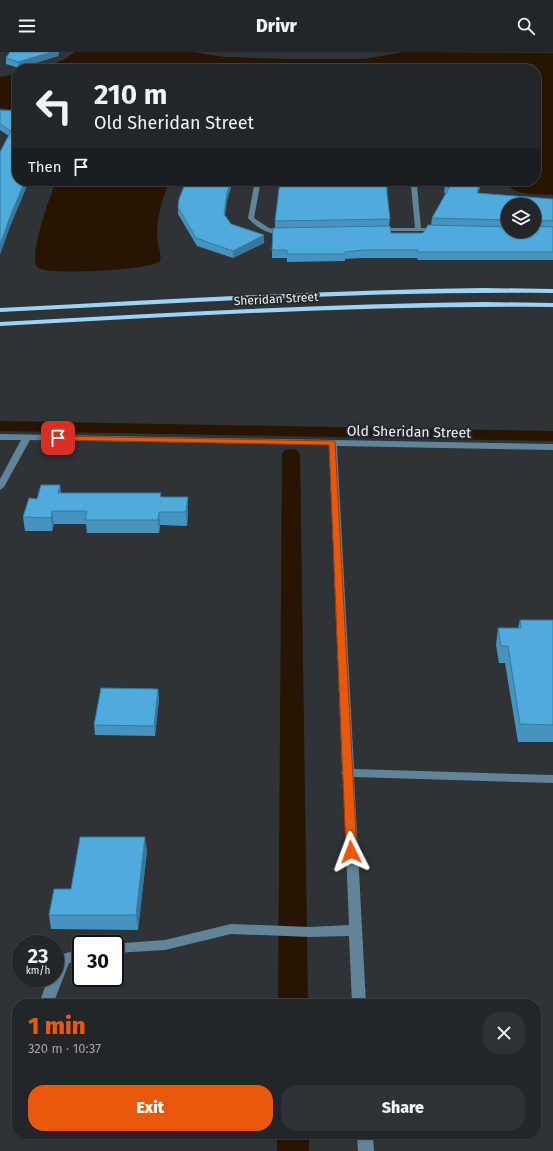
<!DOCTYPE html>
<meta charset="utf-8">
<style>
body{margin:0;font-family:"Fira Sans",sans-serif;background:#2e3234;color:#f1f3f6;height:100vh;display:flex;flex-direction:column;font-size:15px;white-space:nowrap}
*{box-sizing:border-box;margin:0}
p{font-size:13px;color:#a2a5a8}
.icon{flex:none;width:22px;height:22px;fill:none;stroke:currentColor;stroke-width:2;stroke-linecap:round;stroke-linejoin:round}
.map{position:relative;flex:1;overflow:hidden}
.side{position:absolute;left:12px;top:947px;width:529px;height:140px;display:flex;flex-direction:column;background:#222628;border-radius:16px;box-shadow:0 1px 3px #0004,0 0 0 1px #3f4345}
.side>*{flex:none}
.hud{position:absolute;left:12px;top:12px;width:529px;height:122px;border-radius:16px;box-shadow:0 1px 3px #0004,0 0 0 1px #3f4345;background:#222628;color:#f1f3f6;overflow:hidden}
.tools{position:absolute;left:501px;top:146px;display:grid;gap:8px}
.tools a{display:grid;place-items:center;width:40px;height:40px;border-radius:50%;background:#222628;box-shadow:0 1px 3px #0004,0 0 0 1px #3f4345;font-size:20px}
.speed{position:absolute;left:12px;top:883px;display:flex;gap:8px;font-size:20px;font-weight:700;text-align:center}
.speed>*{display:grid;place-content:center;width:52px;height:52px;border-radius:50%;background:#222628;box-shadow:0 1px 3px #0004,0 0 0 1px #3f4345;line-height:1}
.speed small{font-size:10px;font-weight:400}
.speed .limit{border:2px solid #111;border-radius:6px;background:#fff;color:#111}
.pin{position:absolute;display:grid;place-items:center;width:34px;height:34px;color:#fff;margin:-17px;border-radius:8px;box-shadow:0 2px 6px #0006}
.me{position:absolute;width:44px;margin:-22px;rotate:357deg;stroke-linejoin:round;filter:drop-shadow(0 0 3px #0008)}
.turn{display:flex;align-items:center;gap:14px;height:84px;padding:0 16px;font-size:18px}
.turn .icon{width:52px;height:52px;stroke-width:2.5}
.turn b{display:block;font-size:28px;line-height:34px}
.then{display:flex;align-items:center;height:38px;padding:0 16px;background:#0003;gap:8px;font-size:15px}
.round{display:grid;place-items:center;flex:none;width:42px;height:42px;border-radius:16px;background:#2e3234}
.overview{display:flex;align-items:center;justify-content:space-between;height:68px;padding:0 16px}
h1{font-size:24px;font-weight:800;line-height:30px;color:#ea580c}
.primary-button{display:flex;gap:8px;margin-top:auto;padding:8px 16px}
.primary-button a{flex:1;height:46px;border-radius:16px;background:#ea580c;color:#fff;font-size:16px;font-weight:800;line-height:46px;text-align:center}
.primary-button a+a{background:#2e3234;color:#f1f3f6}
header{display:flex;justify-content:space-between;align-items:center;height:52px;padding:0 16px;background:#222628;font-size:18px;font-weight:800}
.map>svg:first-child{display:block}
.water{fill:#271401}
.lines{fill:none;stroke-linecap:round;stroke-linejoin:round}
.canal{fill:#271401;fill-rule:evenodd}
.minor{fill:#618499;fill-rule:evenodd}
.major{fill:#9ad4f7;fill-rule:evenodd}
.wall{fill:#4593be;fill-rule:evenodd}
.shaded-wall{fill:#38789b}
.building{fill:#50abdd;stroke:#38789b}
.route{fill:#ea580c;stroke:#983908}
.labels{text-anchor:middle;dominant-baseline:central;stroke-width:4;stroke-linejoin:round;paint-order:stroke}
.far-street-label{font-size:12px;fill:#eef1f3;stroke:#23292c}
.street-label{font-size:14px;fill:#eef1f3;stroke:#23292c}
</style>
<header><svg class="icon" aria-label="menu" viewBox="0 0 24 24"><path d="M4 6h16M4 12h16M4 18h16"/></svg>Drivr<svg class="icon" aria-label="search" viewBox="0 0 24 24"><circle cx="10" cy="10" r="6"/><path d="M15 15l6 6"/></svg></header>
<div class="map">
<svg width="553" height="1099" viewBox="0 0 553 1099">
<rect width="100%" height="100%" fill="#2d3336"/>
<g class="water">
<path d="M75,0h118l32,5 62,2h77l40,-7 149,1v142c-14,-1 -41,2 -47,-14h30v-112h-494l23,-10z"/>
<polygon points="17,22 17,58 0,56 0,25"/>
<path d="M56,129h114c-8,17 -13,36 -13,55 0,9 5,17 3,25 -8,9 -100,13 -114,9 -3,0 -6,-2 -9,-3 -8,-14 13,-70 19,-86z"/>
</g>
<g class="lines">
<g class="canal">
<polygon points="0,369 553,379 553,389 0,379"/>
<polygon points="291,397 297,398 300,402 308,952 278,952 282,402 285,398"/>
<rect x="277" y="1082" width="32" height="17"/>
</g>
<g class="minor">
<path d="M258,129h6l-4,5 -6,32 15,10 20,4v2c-15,3 -31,-4 -41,-16l6,-32z"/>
<polygon points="413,129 419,129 417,134 421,176 439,176 442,178 441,179 377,179 376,178 379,176 415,176 411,134"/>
<polygon points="0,382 553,392 553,398 337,394 354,717 553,723 553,731 354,725 366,952 352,952 349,884 310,885 231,882 165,898 115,901 115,892 111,892 165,888 231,872 310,875 349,873 343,723 341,721 342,719 329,393 30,388 4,435 0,438 0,427 21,388 0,388"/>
<polygon points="81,897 81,909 69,911 53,952 39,952 48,926 55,926 55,912 59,903"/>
<polygon points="357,1082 373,1082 374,1099 358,1099"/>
</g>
<g class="major">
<path d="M484,236l69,1v4c-185,-2 -369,10 -553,19v-4c161,-8 322,-18 484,-20z"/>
<path d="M484,250l69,1v4c-185,-2 -369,9 -553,19v-4c161,-9 322,-18 484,-20z"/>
</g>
</g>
<g class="wall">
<polygon points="10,0 59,0 58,4 19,16 6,12 6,6"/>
<polygon points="0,58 17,59 17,129 29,129 11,172 9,84 0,78"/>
<polygon points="186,129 233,129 227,148 225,164 231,172 264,183 264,191 233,206 197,194 178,162 178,155"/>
<path d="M441,129h41l-4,12 75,6v61h-135l-1,-2h-55l-17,1v2l-58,1v-4h-15v-8l3,-22v-7l112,-28 3,26 -1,7 2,7h32l8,-8 1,-7 14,-25h-2l1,-7h-4zM508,153l26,26h-26z"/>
<polygon points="60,433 61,441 161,441 161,445 188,458 187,474 160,473 159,481 87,481 86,472 54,472 52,479 25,479 23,465 37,447"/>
<polygon points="520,568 553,568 553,690 518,690 505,611 499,611 496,593 498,576 518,576"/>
<polygon points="158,637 159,647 155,684 95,683 94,673"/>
<polygon points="147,799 138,878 51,877 49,863 71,837"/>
</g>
<g class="shaded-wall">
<polygon points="52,0 59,0 58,4 19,16 18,10"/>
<polygon points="25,129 29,129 11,172 0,203 0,193 10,165"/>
<polygon points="231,129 233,129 227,148 224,169 224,162 227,141"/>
<polygon points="480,129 482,129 476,148 477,141"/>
<polygon points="264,183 264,191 233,206 233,199"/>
<polygon points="60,433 61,445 58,441"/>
<polygon points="188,445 188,458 187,474 186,460"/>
<polygon points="52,459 54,472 52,479 51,466"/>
<polygon points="159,460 160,473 159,481 158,468"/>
<polygon points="158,637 159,647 155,684 154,674"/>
<polygon points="145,785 147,799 138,878 136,863"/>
</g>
<g class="building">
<polygon points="10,0 52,0 18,10 6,6"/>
<polygon points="0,58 17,59 17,129 25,129 10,165 0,193 0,100 11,79 0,72"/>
<polygon points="186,129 231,129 227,141 224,162 231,172 264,183 233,199 196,186 178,155 179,147"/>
<polygon points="280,129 387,129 387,141 390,167 275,169"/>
<polygon points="446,129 480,129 477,141 553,147 553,169 535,168 534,169 534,153 508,153 508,168 432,166 450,134 445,134"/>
<polygon points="428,173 508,175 508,179 534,179 534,174 553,175 553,200 418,200 418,198 363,198 345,200 345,202 287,202 287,198 272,198 273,176 390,174 391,181 423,181"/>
<polygon points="41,433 60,433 58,441 161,441 160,445 188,445 186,460 159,460 158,468 85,468 87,459 52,459 51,466 23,465 29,446 37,447"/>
<polygon points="520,568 553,568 553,673 520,672 508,594 501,594 498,576 521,576"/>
<polygon points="101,636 158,637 154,674 94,673"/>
<polygon points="80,785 145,785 136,863 49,863 54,837 71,837"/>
</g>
<polygon class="route" points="55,384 335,389 357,800 355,803 347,803 346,800 329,393 58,388 55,388"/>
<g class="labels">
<g class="far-street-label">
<text transform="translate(276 247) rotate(-3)">Sheridan Street</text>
</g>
<g class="street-label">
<text transform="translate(409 380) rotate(1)">Old Sheridan Street</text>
</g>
</g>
</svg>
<div class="tools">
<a><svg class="icon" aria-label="layers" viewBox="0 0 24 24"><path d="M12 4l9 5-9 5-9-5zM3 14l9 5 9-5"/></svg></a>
</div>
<div class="speed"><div>23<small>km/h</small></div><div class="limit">30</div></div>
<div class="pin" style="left:58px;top:386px;background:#d93025"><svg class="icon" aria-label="arrive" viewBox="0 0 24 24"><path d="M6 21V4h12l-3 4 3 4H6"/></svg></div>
<svg class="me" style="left:351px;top:800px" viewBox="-20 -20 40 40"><path d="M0-17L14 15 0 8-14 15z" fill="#ea580c" stroke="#fff" stroke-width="4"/></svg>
<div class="hud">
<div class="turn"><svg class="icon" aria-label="left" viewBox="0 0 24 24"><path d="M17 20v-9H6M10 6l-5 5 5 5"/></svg><div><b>210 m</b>Old Sheridan Street</div></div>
<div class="then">Then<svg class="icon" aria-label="arrive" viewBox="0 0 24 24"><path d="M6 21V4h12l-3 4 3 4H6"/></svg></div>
</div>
<section class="side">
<div class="overview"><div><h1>1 min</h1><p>320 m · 10:37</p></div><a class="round"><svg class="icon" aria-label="close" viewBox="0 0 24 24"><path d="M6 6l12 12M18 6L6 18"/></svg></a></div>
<div class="primary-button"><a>Exit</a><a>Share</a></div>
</section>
</div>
